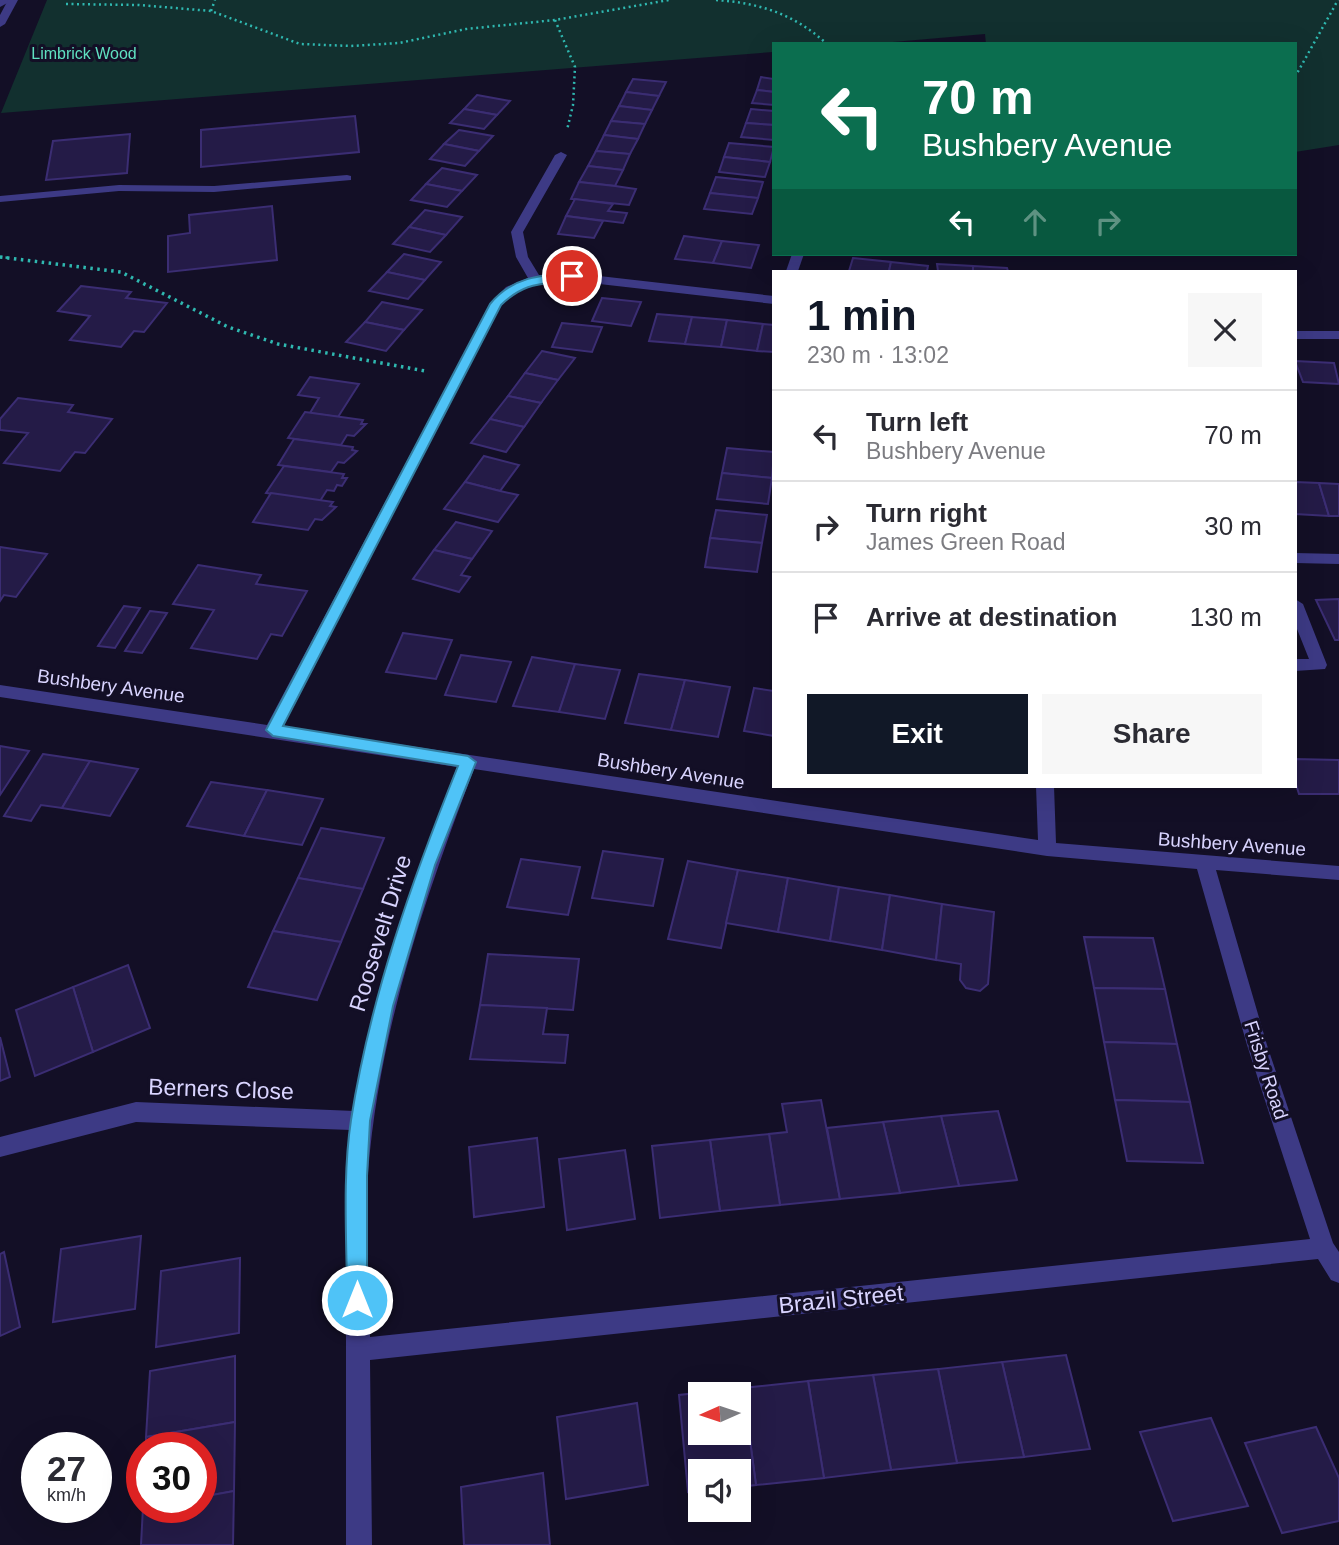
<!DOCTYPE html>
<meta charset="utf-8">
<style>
body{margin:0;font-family:Helvetica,sans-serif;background:#f7f7f7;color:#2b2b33;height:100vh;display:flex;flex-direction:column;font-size:26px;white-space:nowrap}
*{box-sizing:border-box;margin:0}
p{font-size:23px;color:#7c7c81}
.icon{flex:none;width:38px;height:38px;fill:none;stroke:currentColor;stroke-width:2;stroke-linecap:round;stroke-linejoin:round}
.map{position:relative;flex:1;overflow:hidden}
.details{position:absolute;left:772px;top:270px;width:525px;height:518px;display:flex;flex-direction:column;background:#fff;border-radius:0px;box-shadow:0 7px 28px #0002}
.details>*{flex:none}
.top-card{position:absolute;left:772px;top:42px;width:525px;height:214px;border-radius:0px;box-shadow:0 7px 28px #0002;background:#0b6e4f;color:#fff;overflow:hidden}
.needle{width:46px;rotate:267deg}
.controls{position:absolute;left:688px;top:1382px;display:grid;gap:14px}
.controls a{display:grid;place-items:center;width:63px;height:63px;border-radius:0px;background:#fff;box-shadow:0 7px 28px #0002;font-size:35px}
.speed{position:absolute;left:21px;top:1432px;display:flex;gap:14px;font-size:35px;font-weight:700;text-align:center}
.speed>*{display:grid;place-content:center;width:91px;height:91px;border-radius:50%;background:#fff;box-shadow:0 7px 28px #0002;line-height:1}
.speed small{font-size:18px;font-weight:400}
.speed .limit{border:10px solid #d22;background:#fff;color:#111}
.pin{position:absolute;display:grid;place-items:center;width:60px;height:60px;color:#fff;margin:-30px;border:4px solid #fff;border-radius:50%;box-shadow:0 2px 7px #0007}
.me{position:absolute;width:77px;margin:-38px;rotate:0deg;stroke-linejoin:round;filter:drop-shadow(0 0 5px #0008)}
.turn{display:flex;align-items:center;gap:24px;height:147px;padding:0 35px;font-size:32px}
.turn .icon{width:91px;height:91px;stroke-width:2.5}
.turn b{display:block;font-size:49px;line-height:60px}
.lanes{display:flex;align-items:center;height:66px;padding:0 35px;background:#0003;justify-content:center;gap:35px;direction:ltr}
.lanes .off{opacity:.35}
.round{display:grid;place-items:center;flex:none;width:74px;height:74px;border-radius:0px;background:#f7f7f7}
.overview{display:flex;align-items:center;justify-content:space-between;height:119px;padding:0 35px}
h1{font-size:42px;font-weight:700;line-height:52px;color:#111827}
.primary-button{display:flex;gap:14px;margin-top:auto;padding:14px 35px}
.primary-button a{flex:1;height:80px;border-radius:0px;background:#111827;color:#fff;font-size:28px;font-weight:700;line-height:80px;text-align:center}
.primary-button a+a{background:#f7f7f7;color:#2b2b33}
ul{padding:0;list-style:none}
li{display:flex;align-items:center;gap:21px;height:91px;padding:0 35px;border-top:2px solid #e1e1e2}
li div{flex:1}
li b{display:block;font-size:26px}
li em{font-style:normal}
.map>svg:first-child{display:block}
.green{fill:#12302f}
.building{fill:#241b47;stroke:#3b2d73;stroke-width:2;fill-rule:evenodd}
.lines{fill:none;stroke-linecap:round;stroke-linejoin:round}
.path-far1{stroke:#2fb8b0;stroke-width:2.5;stroke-dasharray:2 3.5;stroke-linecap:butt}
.path{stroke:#2fb8b0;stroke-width:3.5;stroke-dasharray:2.5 4.5;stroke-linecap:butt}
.service{fill:#3d3a85;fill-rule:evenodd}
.minor{fill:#3d3a85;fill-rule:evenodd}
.route{fill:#4fc3f7;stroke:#337fa1;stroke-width:2}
.labels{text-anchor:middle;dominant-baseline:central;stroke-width:6;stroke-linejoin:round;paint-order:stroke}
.far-park-label{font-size:16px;fill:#5fe0c0;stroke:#130f26}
.street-label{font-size:19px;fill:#d9d4ff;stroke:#130f26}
.near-street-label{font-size:23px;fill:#d9d4ff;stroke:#130f26}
</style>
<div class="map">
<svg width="1339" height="1545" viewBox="0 0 1339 1545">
<rect width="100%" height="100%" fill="#130f26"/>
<polygon class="green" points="47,0 1339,0 1339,145 1295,152 1295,44 986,44 985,34 870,44 774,44 773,52 1,113"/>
<g class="building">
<polygon points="761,77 774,79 774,92 757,90"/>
<polygon points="633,79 666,82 659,96 626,92"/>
<polygon points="757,90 774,92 774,105 752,103"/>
<polygon points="626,92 659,96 652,110 619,106"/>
<polygon points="477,95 510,101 497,115 464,109"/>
<polygon points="619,106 652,110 645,124 611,121"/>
<polygon points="464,109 497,115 484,129 450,123"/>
<polygon points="751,109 774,111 774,125 746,123"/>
<polygon points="355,116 359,152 201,167 201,130"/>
<polygon points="611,121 645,124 638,139 604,135"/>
<polygon points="746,123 774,125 774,140 741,137"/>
<polygon points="459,130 493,136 479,151 444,144"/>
<polygon points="130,134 127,173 46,180 53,141"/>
<polygon points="604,135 638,139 630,154 596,151"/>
<polygon points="729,143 774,147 770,162 724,157"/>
<polygon points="444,144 479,151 465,166 430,159"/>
<polygon points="596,151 630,154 623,170 588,166"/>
<polygon points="724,157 770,162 765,177 719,172"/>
<polygon points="588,166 623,170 615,186 579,182"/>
<polygon points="442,168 477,175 462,191 426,184"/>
<polygon points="716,177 763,182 758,198 710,193"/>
<polygon points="579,182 615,186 636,189 629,205 571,199"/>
<polygon points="426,184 462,191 447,207 411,200"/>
<polygon points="710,193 758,198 752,214 704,209"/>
<polygon points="575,199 613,204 608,211 627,213 623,223 566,216"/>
<polygon points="272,206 277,260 168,272 168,236 190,233 189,215"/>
<polygon points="425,210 462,217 446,235 409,227"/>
<polygon points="566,216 603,221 594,238 558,234"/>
<polygon points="409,227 446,235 430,252 393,244"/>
<polygon points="684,236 722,241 713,263 675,259"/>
<polygon points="722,241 759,245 751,268 713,263"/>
<polygon points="404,254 441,262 425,280 387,272"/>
<polygon points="853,258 891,262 889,271 849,271"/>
<polygon points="891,262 928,266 927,271 889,271"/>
<polygon points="937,264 973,266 973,271 938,271"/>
<polygon points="973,266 1007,268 1008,271 973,271"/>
<polygon points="387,272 425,280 408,299 369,291"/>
<polygon points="81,286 131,292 126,298 167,303 144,332 134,331 121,347 70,340 90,316 58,311"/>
<polygon points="602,298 641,302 631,326 592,321"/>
<polygon points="382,302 422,310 404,330 365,322"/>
<polygon points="657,314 692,317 685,344 649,341"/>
<polygon points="692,317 727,320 721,347 685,344"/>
<polygon points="727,320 763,324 757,351 721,347"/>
<polygon points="365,322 404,330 386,351 346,342"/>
<polygon points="562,323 602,327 592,352 552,347"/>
<polygon points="763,324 774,325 774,352 757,351"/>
<polygon points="542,351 575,358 558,380 525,373"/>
<polygon points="1295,361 1334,363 1339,384 1303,382"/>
<polygon points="525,373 558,380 541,403 508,396"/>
<polygon points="310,377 359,384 338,417 310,413 319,398 298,395"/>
<polygon points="508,396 541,403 524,427 490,419"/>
<polygon points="18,398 73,405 68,412 112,419 85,453 75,452 60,471 4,463 28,433 0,430 0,419"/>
<polygon points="305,412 363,420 361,424 366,424 354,436 347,435 341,445 288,438"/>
<polygon points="490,419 524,427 506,452 471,443"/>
<polygon points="294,439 353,447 352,450 357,451 344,463 338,462 331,472 278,465"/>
<polygon points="727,448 774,452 772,478 722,473"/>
<polygon points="484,456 519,465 500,491 465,482"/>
<polygon points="284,466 344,474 342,478 347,478 342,486 337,485 334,491 327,490 320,501 266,493"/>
<polygon points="722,473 772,478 768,504 717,499"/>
<polygon points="465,482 500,491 518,495 498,522 444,509"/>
<polygon points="1295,482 1319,483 1329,516 1295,514"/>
<polygon points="1319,483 1339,484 1339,516 1329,516"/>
<polygon points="271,493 333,502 330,506 336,507 322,520 315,519 308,530 253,522"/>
<polygon points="716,510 767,515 762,543 710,538"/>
<polygon points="456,522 492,531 472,559 434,550"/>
<polygon points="710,538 762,543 757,572 705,567"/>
<polygon points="0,547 47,554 16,597 4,595 0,601"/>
<polygon points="434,550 472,559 461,575 470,577 459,592 413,579"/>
<polygon points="198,565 261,575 256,584 307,591 282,636 271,634 257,659 191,648 214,610 173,604"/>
<polygon points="1339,599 1339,640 1335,640 1316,600"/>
<polygon points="124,606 140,608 115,648 98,646"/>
<polygon points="150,611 167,613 142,653 125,651"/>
<polygon points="403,633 452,640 436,679 386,672"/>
<polygon points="461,655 511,662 496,702 445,695"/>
<polygon points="532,657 575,664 559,712 513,706"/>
<polygon points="575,664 620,670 605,719 559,712"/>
<polygon points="639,674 685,680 671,730 625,723"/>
<polygon points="685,680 730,687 718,737 671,730"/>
<polygon points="754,688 774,691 774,736 744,731"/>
<polygon points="0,746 29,751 0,795"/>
<polygon points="43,754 90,761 62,808 41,805 31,821 4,816"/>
<polygon points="1295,759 1339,760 1339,794 1299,794 1295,781"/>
<polygon points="90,761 138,769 110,816 62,808"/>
<polygon points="211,782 267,790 244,836 187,826"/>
<polygon points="267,790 323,799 302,845 244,836"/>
<polygon points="321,828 384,838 363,889 298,878"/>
<polygon points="603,851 663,859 653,906 592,898"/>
<polygon points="521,859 580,867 568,915 507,907"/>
<polygon points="688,861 738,870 721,948 668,939"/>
<polygon points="738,870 788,878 778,932 726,923"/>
<polygon points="298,878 363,889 341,942 273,931"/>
<polygon points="788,878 839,887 830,941 778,932"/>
<polygon points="839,887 890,895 882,950 830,941"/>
<polygon points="890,895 942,904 936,960 882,950"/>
<polygon points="942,904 994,912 988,984 980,991 966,988 960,980 961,964 936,960"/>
<polygon points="273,931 341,942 317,1000 248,987"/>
<polygon points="1084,937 1153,938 1165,989 1094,988"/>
<polygon points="488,954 579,959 573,1010 480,1005"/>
<polygon points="128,965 150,1028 93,1052 73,987"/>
<polygon points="73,987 93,1052 35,1076 16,1010"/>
<polygon points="1094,988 1165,989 1177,1044 1104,1042"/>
<polygon points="480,1005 547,1008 543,1034 568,1035 565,1063 470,1059"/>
<polygon points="0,1037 10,1077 0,1081"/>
<polygon points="1104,1042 1177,1044 1190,1102 1115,1100"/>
<polygon points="821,1100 840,1199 780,1205 769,1134 787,1132 782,1104"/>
<polygon points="1115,1100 1190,1102 1203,1163 1127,1161"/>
<polygon points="998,1111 1017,1180 959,1186 941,1116"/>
<polygon points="941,1116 959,1186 900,1193 883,1122"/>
<polygon points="883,1122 900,1193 840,1199 827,1128"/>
<polygon points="769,1134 780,1205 720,1211 710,1140"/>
<polygon points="537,1138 544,1207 474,1217 469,1147"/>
<polygon points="710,1140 720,1211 660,1218 652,1146"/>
<polygon points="625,1150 635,1219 567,1230 559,1159"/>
<polygon points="141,1236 135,1309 53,1322 61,1249"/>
<polygon points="4,1252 20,1327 0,1336 0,1254"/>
<polygon points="240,1258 239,1333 156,1347 161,1271"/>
<polygon points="1066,1355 1090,1449 1024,1457 1002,1362"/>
<polygon points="235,1356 235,1422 146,1437 150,1371"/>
<polygon points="1002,1362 1024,1457 957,1463 938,1369"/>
<polygon points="938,1369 957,1463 891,1470 873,1375"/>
<polygon points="873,1375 891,1470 824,1478 808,1381"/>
<polygon points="808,1381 824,1478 756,1485 743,1388"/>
<path d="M743,1388l13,97 -18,2v-15h-38v18l-12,2 -9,-97zM700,1395h38v38h-38z"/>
<polygon points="637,1403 648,1485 566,1499 557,1417"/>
<polygon points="1211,1418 1248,1506 1173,1521 1140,1432"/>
<polygon points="235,1422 234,1491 201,1497 201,1447 146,1447 146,1437"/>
<polygon points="1316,1427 1339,1478 1339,1521 1282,1533 1245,1443"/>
<polygon points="543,1473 550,1545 464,1545 461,1487"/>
<polygon points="234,1491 233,1545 141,1545 143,1507 201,1507 201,1497"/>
</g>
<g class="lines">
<g class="path-far1">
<path d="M716,0c44,3 78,14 111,44"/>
<polyline points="66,4 139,5 211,11 300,44 351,46 399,43 466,29 555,20 669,0"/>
<polyline points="211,11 215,0"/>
<polyline points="555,20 575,67 573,105 567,130"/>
<polyline points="1295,77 1338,0"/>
<polyline points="0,257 11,258"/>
</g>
<polyline class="path" points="0,257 121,272 228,327 278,344 425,371"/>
<polygon class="service" points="0,0 13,0 0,7"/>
<g class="minor">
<polygon points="8,0 18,0 5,24 0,27 0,15"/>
<path d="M561,152l6,3 -44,77 5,25 11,18 34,-2 201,23v8l-201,-23 -36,2 -23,10 -13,13 -38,71 -180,350 755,113 -2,-54h18l2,57 283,23v14l-123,-10 51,175 66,198 6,9v31l-8,-3 -13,-21 -948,101 2,185h-26v-369l5,-46 -215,-8 -136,35v-20l136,-35 218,9c20,-119 59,-232 103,-344l-457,-70v-12l267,40 223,-421 16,-17 22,-9 -12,-21 -5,-25 44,-77zM474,769l573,87 150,13 50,176 63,194 -940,98c-1,-54 -6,-110 -2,-164 11,-141 56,-273 106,-404z"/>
<polygon points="347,175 351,176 351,180 214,192 119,191 0,202 0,196 119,185 214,186"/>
<polygon points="792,254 804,254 798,271 786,271"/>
<rect x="1295" y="331" width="44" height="8"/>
<polygon points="1295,553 1339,554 1339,564 1295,563"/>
<polygon points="1295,599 1303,604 1327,665 1325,669 1295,671 1295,659 1309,659 1295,624"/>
</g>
</g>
<path class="route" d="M572,273l4,1v5c-32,6 -49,1 -75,26l-218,421 185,30 8,6 -41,103 -42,141 -23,115 -3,55v124l-3,8 -7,3 -7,-3 -3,-8c0,-59 -5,-121 4,-180 19,-122 61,-240 107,-354l-185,-30 -7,-6 224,-426c22,-27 50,-29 82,-31z"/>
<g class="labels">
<g class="far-park-label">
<text x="84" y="53">Limbrick Wood</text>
</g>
<g class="street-label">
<text transform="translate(111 686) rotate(8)">Bushbery Avenue</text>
<text transform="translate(671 771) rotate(9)">Bushbery Avenue</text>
<text transform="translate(1232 844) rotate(4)">Bushbery Avenue</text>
<text transform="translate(1266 1070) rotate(72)">Frisby Road</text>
</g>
<g class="near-street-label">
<text transform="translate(380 933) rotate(-73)">Roosevelt Drive</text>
<text transform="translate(221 1089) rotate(2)">Berners Close</text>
<text transform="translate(841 1299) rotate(-6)">Brazil Street</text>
</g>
</g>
</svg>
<div class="controls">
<a><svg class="needle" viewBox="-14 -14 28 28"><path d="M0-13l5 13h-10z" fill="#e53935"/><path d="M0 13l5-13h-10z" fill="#7c7c81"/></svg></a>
<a><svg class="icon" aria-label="sound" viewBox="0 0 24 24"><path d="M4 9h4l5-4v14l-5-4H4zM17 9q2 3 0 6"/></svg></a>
</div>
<div class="speed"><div>27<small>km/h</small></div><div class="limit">30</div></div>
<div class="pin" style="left:572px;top:276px;background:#d93025"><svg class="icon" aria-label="arrive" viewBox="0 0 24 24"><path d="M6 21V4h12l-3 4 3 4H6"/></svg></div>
<svg class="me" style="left:357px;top:1300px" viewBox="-20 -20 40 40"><circle r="17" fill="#4fc3f7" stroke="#fff" stroke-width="3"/><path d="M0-11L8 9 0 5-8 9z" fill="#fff"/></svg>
<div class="top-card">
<div class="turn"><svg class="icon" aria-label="left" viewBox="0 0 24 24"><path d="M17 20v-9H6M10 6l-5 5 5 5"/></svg><div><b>70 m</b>Bushbery Avenue</div></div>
<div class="lanes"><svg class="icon" aria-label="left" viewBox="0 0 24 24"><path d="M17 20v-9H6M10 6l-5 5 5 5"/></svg><svg class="icon off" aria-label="ahead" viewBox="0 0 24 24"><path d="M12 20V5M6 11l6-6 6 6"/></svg><svg class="icon off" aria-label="right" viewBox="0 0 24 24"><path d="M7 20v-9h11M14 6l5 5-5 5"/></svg></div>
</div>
<section class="details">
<div class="overview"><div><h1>1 min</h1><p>230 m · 13:02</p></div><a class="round"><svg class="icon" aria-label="close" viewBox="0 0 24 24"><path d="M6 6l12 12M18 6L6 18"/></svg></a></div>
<ul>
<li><svg class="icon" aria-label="left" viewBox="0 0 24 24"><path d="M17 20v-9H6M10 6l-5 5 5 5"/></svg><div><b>Turn left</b><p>Bushbery Avenue</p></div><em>70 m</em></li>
<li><svg class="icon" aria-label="right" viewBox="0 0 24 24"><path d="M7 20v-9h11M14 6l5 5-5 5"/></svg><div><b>Turn right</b><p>James Green Road</p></div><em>30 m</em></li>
<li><svg class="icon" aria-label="arrive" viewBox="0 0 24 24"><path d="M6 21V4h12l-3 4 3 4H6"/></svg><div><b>Arrive at destination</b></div><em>130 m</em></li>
</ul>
<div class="primary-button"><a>Exit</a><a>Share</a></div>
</section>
</div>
